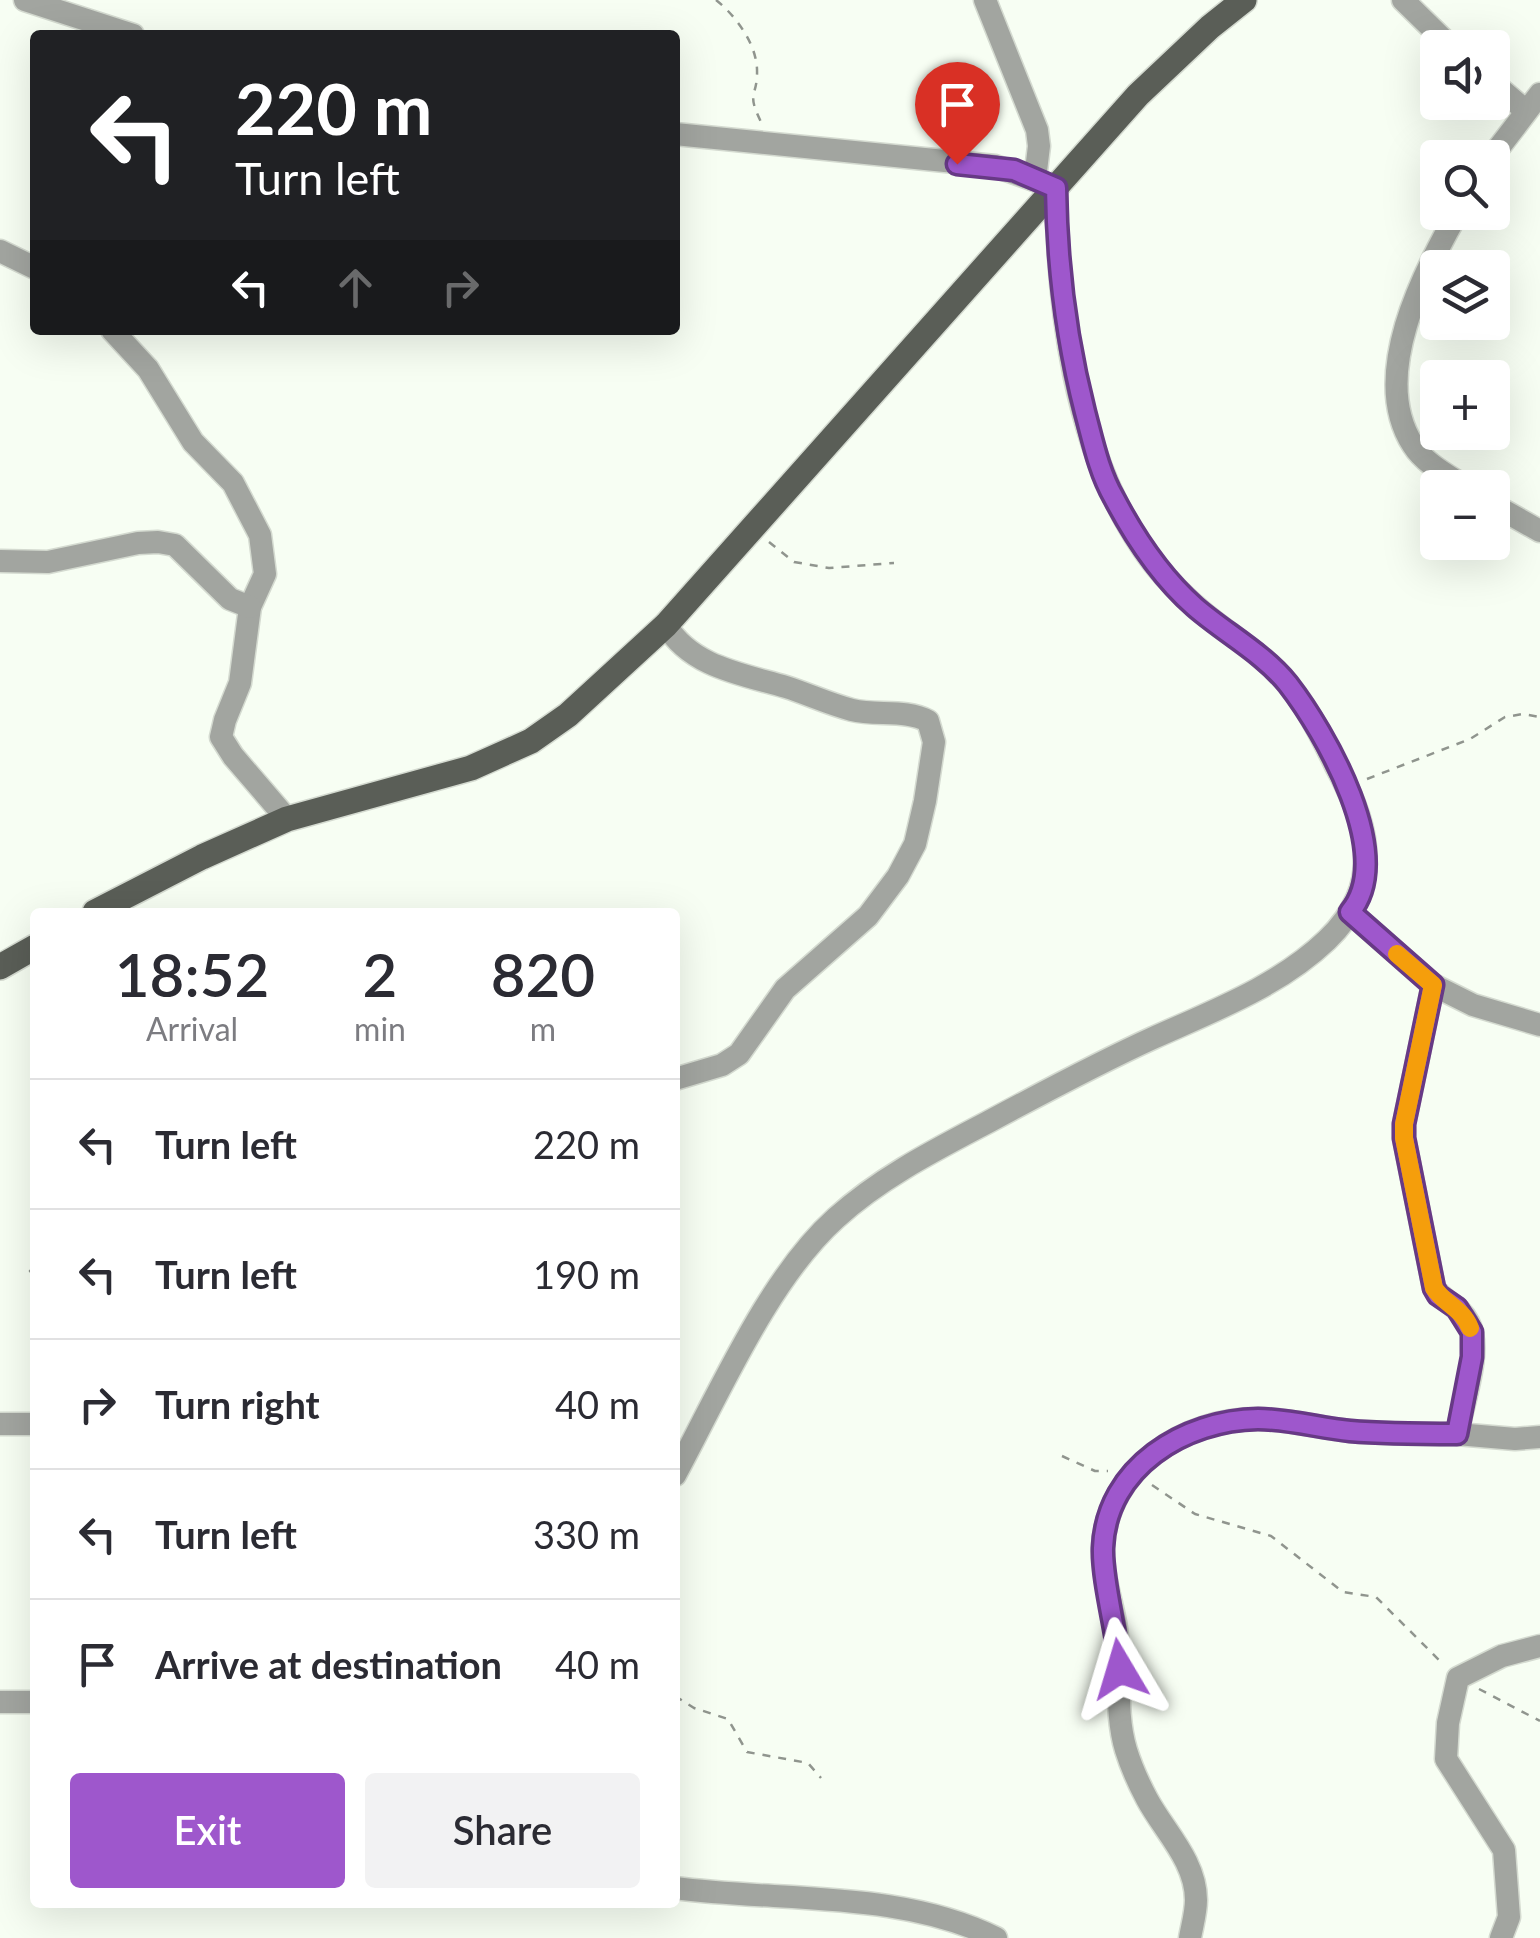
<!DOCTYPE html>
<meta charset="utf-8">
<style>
body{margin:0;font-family:Lato,sans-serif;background:#f2f2f3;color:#2b2b33;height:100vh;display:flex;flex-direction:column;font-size:38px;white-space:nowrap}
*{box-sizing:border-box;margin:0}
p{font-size:32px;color:#7c7c81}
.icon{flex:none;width:55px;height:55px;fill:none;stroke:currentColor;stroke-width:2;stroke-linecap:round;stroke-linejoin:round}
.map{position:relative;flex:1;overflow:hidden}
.panel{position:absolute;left:30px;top:908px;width:650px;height:1000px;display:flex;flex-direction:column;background:#fff;border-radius:10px;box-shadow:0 10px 40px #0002}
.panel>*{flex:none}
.guide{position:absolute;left:30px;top:30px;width:650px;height:305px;border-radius:10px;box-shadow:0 10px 40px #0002;background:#202124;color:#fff;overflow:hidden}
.controls{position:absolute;left:1420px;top:30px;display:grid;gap:20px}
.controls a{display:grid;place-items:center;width:90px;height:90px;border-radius:10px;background:#fff;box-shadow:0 10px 40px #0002;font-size:50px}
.pin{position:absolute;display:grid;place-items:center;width:85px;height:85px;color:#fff;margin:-102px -42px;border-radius:50% 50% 50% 0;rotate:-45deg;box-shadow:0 0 10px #0007}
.pin .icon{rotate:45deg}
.me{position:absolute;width:110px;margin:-55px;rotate:353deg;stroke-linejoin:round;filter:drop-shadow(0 0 8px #0008)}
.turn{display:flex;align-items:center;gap:35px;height:210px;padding:0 40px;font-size:45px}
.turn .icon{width:130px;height:130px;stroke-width:2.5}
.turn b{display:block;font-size:70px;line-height:85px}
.lanes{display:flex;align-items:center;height:95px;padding:0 40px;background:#0003;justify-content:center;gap:50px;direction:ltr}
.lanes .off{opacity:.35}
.eta{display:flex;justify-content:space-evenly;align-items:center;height:170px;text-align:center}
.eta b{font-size:60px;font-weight:600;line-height:70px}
.cta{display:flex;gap:20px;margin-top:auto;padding:20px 40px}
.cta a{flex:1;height:115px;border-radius:10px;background:#9e57cc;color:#fff;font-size:40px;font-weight:600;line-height:115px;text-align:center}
.cta a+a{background:#f2f2f3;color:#2b2b33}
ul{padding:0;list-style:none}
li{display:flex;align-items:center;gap:30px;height:130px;padding:0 40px;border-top:2px solid #e1e1e2}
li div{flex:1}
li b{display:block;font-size:38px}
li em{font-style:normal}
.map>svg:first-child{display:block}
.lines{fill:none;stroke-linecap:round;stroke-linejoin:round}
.minor-casing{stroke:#d4dad0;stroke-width:25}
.major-casing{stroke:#d4dad0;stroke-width:28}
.path{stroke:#90958e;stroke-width:2.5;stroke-dasharray:8 8;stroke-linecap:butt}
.minor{stroke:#a2a5a0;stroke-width:22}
.major{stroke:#5a5e57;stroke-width:25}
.route-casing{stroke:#673985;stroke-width:25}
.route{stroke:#9e57cc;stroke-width:18}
.slow{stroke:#f59e0b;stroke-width:18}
</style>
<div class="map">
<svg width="1540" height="1938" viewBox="0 0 1540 1938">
<rect width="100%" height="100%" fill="#f7fef3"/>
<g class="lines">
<g class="minor-casing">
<g id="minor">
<polyline points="25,0 133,35"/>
<polyline points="985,0 1037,130 1039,146 1035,179"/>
<polyline points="1403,0 1452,48"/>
<polyline points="1492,82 1525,110"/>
<path d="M675,134l320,32 61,22c2,119 18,258 86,359 13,20 34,42 52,58 30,28 68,47 93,78 21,25 35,54 49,83 13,24 27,53 29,81 3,38 -11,67 -38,93 -48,46 -114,71 -174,98 -55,25 -109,54 -163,83 -53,28 -109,56 -154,97 -68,61 -117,176 -161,257"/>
<polyline points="1491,158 1540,94"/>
<path d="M1458,212c-35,61 -89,165 -45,233 12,19 36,31 54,43"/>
<polyline points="0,251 35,268"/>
<polyline points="112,330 148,369 193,442 233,483 260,535 265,574 250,607 240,683 225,720 221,737 233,756 287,819"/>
<polyline points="1492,504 1540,531"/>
<polyline points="0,561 48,562 138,543 158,542 175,545 230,599 250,607"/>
<path d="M666,625c25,42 76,49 120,62 22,7 43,17 66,23 24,6 54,-1 76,11l6,21 -9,59 -10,43 -17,32 -30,40 -83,73 -46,65 -17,11 -47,14"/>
<path d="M1350,912l83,73 -29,139v14l30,150c9,14 26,18 34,34 15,28 -6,82 -11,112l58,5 25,-2"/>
<polyline points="1433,985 1473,1005 1540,1025"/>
<polyline points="0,1424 35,1424"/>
<polyline points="0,1702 35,1702"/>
<path d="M675,1888c106,14 224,2 321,50"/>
<path d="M1190,1938c2,-12 6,-25 6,-38 0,-39 -32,-69 -49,-101 -8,-15 -16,-33 -21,-49 -12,-39 -4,-82 -10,-122 -4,-27 -15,-55 -13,-83 6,-78 82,-127 156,-126 30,0 61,9 91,12 36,3 71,3 107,3"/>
<polyline points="1501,1938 1509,1917 1504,1850 1446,1759 1448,1723 1458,1678 1502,1656 1540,1646"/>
</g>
</g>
<g class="major-casing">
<g id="major">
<polyline points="95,912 202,857 287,819 471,768 531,741 568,715 666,625 1138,95 1210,27 1244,0"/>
<polyline points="0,967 35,947"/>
</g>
</g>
<g class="path">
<path d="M716,0c19,15 40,43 41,69 1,30 -12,21 5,55"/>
<polyline points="769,542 794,562 829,568 894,563"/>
<polyline points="1367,779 1470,739 1505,717 1523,714 1540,717"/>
<polyline points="35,1267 30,1271 35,1277"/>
<polyline points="1062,1456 1095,1471 1108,1471"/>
<polyline points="1152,1485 1195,1514 1271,1536 1343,1592 1376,1597 1444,1665"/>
<polyline points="1479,1689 1540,1721"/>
<polyline points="675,1696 694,1708 728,1719 747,1752 808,1763 821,1778"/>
</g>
<use href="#minor" class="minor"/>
<use href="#major" class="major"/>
</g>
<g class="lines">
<g class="route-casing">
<path id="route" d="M957,164l57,6 42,18c1,77 10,150 29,224 8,30 14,60 29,86 21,40 47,79 81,109 30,26 68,46 93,77 37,48 109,172 62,228l83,73 -29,139v14l30,150 4,7 19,13 15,24v25l-15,77c-36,0 -72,0 -107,-3 -30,-3 -62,-12 -92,-12 -73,1 -152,48 -155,129 -1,33 14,85 17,121"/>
</g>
<use href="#route" class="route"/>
<path class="slow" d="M1397,954l36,31 -29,139v14l30,150c10,16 28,20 36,40"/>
</g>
</svg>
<div class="controls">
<a><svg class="icon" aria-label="sound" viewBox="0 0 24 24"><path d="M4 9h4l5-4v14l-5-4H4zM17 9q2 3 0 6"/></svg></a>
<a><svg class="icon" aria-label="search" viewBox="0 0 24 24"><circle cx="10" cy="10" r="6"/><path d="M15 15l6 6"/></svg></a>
<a><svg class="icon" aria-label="layers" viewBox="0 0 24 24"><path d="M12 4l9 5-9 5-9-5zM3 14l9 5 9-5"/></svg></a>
<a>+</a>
<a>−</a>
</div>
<div class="pin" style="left:957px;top:164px;background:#d93025"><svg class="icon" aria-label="arrive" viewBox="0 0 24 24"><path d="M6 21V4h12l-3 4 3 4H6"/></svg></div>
<svg class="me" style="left:1120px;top:1669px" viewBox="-20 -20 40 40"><path d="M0-17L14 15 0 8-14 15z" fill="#9e57cc" stroke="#fff" stroke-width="4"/></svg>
<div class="guide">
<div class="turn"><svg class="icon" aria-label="left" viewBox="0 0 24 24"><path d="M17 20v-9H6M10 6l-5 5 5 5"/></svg><div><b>220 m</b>Turn left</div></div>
<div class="lanes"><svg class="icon" aria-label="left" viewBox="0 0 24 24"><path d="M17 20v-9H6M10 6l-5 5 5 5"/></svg><svg class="icon off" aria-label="ahead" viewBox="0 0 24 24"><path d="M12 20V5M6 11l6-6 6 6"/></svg><svg class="icon off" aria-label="right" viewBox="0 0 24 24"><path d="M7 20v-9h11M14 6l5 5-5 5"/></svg></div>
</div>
<section class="panel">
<div class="eta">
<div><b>18:52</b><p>Arrival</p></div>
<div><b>2</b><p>min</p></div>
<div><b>820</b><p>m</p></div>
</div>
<ul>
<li><svg class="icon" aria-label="left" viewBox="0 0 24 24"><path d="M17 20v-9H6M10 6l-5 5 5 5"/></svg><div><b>Turn left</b></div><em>220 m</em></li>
<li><svg class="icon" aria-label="left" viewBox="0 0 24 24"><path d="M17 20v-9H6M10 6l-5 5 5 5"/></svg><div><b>Turn left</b></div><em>190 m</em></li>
<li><svg class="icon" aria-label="right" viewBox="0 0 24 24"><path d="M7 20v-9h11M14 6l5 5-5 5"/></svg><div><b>Turn right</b></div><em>40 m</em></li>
<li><svg class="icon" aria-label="left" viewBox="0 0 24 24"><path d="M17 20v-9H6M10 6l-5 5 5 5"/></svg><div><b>Turn left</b></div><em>330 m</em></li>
<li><svg class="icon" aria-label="arrive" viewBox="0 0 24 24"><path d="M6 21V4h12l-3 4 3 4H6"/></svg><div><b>Arrive at destination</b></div><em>40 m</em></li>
</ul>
<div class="cta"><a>Exit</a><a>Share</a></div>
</section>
</div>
